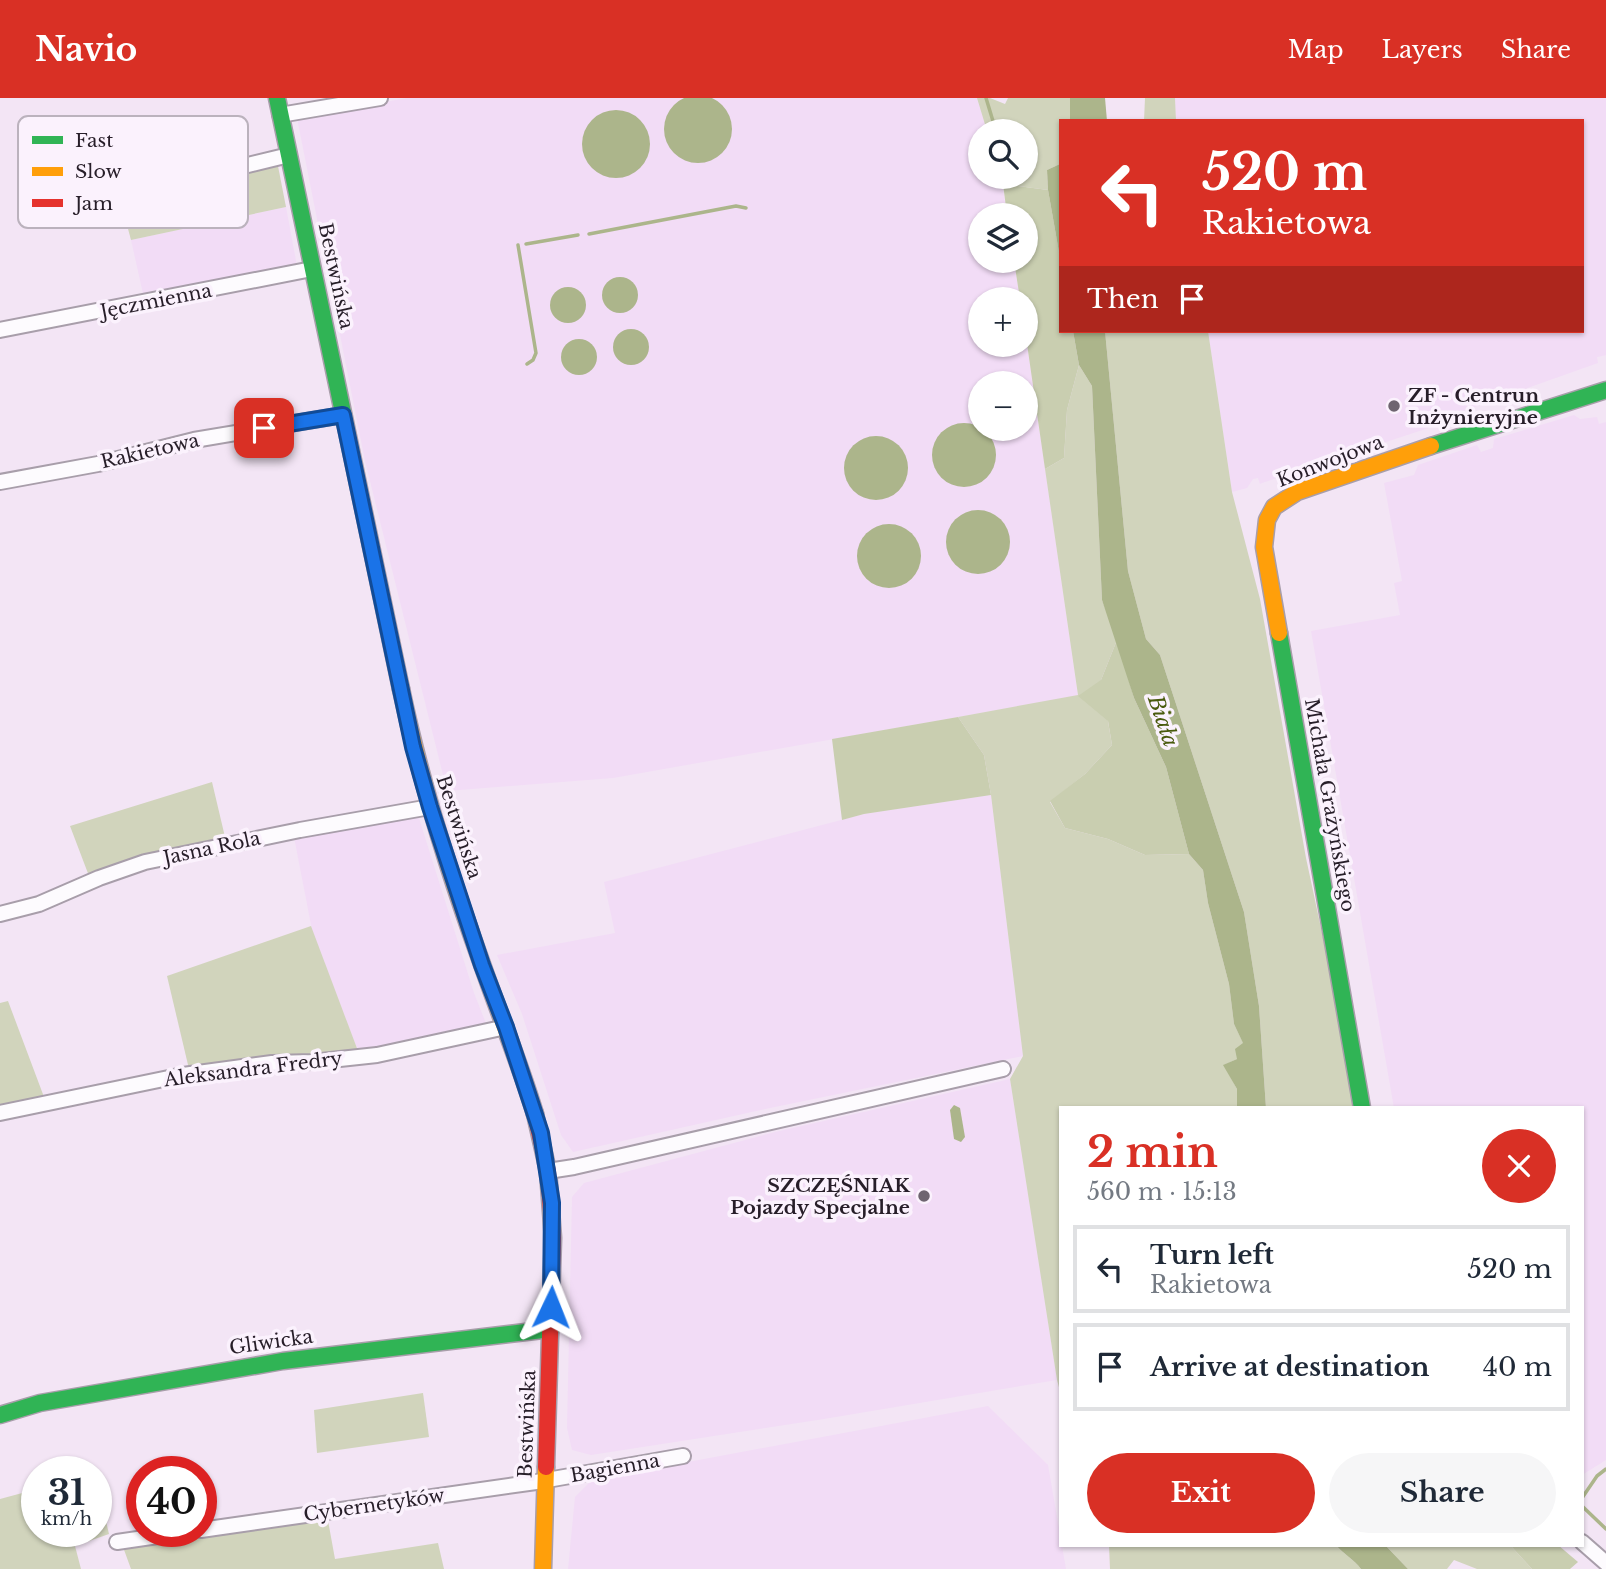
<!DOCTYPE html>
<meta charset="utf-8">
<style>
body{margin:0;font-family:"Libre Baskerville",serif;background:#f6f6f7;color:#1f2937;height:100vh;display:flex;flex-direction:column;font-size:26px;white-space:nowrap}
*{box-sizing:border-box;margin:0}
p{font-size:23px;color:#747a83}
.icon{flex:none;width:38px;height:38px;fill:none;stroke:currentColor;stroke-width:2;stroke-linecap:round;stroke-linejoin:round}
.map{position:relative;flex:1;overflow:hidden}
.drawer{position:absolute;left:1059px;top:1008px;width:525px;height:441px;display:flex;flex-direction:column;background:#fff;border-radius:0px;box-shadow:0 2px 5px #0004}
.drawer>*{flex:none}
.top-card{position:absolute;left:1059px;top:21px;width:525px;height:214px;border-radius:0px;box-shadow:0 2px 5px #0004;background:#d93025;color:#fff;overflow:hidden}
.controls{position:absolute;left:968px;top:21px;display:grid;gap:14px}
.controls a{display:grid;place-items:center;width:70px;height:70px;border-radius:50%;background:#fff;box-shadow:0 2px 5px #0004;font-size:35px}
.speed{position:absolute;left:21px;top:1358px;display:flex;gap:14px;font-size:35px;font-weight:700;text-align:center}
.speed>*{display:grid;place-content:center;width:91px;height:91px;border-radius:50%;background:#fff;box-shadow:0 2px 5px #0004;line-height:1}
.speed small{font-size:18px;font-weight:400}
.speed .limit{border:10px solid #d22;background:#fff;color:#111}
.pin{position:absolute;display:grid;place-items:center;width:60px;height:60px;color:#fff;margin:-30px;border-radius:14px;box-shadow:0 4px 10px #0006}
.me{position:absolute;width:77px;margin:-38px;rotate:2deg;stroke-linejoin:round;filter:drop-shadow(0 0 5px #0008)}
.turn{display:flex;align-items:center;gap:24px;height:147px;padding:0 28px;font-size:32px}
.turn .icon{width:91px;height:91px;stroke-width:2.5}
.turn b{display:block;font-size:49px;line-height:60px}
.then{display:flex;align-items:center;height:66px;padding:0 28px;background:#0003;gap:14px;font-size:26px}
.round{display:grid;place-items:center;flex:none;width:74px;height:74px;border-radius:37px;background:#f6f6f7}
.overview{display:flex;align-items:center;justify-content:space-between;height:119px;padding:0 28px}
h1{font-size:42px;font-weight:700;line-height:52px;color:#d93025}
.cta{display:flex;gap:14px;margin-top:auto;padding:14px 28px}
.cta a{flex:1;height:80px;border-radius:42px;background:#d93025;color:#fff;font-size:28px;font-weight:700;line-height:80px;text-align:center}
.cta a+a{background:#f6f6f7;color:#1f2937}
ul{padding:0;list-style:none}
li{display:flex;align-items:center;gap:21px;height:88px;margin:0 14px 10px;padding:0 14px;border:4px solid #e0e1e3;border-radius:0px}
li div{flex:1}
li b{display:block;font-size:26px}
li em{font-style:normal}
header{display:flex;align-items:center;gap:42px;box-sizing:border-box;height:98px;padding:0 35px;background:#d93025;color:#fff}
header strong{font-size:33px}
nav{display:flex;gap:38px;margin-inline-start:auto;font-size:24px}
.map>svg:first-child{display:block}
.built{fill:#f2dcf6;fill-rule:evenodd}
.green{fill:#d1d4bc}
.forest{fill:#c9ceb0}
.water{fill:#acb58b}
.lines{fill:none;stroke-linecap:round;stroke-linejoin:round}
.stream{stroke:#acb58b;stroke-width:3.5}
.street-casing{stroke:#a89eaa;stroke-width:18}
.fast-casing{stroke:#a89eaa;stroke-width:19}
.slow-casing{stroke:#a89eaa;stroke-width:19}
.jam-casing{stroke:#a89eaa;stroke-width:19}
.street{stroke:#fdfbfe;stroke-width:14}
.fast{stroke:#30b455;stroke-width:16}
.slow{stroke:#ff9f0a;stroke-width:16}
.jam{stroke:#e5322d;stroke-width:16}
.route-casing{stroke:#114b97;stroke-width:18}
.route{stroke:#1a73e8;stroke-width:12}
.poi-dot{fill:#6e6470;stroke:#fbf2fd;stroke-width:2.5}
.labels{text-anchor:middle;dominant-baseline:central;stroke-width:7;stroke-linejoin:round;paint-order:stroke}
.street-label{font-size:19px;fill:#271e29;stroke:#fbf2fd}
.poi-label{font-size:19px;font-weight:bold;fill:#271e29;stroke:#fbf2fd;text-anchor:start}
.water-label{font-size:21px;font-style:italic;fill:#495a0d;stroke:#fbf2fd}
.key{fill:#fbf2fd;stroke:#bbb2bd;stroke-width:2}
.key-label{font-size:19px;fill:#271e29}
</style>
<header>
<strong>Navio</strong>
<nav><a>Map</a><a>Layers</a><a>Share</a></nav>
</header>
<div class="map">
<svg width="1606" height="1471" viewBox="0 0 1606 1471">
<rect width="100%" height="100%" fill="#f3e5f5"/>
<g class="built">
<path d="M407,0h570l10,33h-7v46h21l6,38h-27v46h34l6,38h-40v46h46v-8l52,359 -465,82 -166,13 -82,-330 -68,-343zM980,285h46v46h-46z"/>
<polygon points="1175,0 1606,0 1606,257 1597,259 1598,265 1463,313 1465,318 1262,385 1260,386 1258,380 1253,381 1247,390 1232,394 1208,233 1582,233 1582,23 1176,23"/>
<polygon points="286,109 297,168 144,200 131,142"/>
<polygon points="1574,317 1580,321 1597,319 1599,326 1606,324 1606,1362 1582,1377 1582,1010 1394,1010 1311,533 1400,517 1394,485 1402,483 1384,385 1414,377 1418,367 1477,347 1481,354 1493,350 1494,341"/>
<polygon points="991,697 1023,958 770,1010 573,1054 561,1037 522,916 497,857 615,835 604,784 864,716"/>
<polygon points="418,717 474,895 487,928 358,953 313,837 294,739"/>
<polygon points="1010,981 1057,1282 824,1321 591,1357 572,1352 567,1330 572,1099 584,1085 775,1034"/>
<polygon points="988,1308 1048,1367 1066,1471 568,1471 575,1399 592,1382"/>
</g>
<g class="green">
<polygon points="977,0 990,0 1005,6 1008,0 1070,0 1070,23 1060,23 1060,66 1047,72 1048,92 1003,86 1001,79 1026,79 1026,33 987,33"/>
<polygon points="1145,0 1175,0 1176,23 1144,23"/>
<polygon points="277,63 286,109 131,142 120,101"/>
<polygon points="1105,233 1208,233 1232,394 1260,501 1306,760 1337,905 1357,1010 1266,1010 1259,908 1244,814 1160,557 1146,541 1128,473"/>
<polygon points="1079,267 1092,288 1102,502 1117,542 1101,582 1112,647 1085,676 1050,704 1065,730 1108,741 1145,757 1189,756 1203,772 1208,805 1229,886 1234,926 1244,946 1237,961 1224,967 1237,991 1237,1010 1060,1010 1060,1293 1057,1282 1010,981 1023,958 991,697 984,657 958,619 1078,597 1045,371 1064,360 1067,312"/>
<polygon points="212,684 225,739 144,757 89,778 70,728"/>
<polygon points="311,828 358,953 189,971 167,878"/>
<polygon points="8,903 44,999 0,1009 0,905"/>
<polygon points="423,1295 429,1339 317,1355 314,1312"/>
<polygon points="96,1380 109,1436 75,1448 81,1471 0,1471 0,1401 37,1391 37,1433 96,1433"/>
<polygon points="327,1417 335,1461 438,1445 444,1471 131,1471 123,1449"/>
<path d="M1109,1447h227c8,10 18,14 25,24h-251z"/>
<polygon points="1385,1447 1510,1447 1532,1471 1477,1471 1454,1462 1447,1471 1408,1471"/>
</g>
<g class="forest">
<polygon points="1003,86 1048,92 1060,160 1060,233 1073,233 1079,267 1067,312 1064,360 1045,371 1026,239 1026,201 1020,201 1014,163 1026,163 1026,117 1007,117"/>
<polygon points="1117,542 1134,600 1166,669 1189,756 1145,757 1108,741 1065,730 1050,703 1085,676 1112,647 1108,623 1078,598 1101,582"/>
<polygon points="958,619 984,657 991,697 864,716 842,722 832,641"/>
<polygon points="1510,1447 1558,1447 1578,1464 1570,1471 1532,1471"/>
</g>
<g class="water">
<circle cx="698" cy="31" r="34"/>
<polygon points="1070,0 1105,0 1107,23 1070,23"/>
<circle cx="616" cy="46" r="34"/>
<polygon points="1060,66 1060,160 1048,92 1047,72"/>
<circle cx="620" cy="197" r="18"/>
<circle cx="568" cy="207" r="18"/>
<circle cx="631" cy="249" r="18"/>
<polygon points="1073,233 1105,233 1128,473 1146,541 1160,557 1244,814 1259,908 1266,1010 1237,1010 1237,991 1223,967 1237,961 1235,951 1243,945 1234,926 1229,886 1208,805 1203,772 1189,756 1166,669 1134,600 1102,502 1092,288 1079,267"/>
<circle cx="579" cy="259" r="18"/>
<circle cx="964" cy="357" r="32"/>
<circle cx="876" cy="370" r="32"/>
<circle cx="978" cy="444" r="32"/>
<circle cx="889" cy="458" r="32"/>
<polygon points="954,1007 960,1010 965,1039 961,1044 954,1041 950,1012"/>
<path d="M1336,1447h49l23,24h-47c-7,-10 -17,-14 -25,-24z"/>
</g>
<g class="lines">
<g class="stream">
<polyline points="986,0 996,33"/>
<polyline points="589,136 736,108 746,110"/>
<polyline points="526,146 578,137"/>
<polyline points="518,147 536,255 533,262 527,266"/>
<polyline points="1582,1400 1597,1378 1606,1371"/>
<polyline points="1582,1408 1606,1431"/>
</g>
<g class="street-casing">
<g id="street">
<polyline points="280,17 380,0"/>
<polyline points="146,92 289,57"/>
<polyline points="0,232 312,171"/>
<polyline points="0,384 98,366 194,342 343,317"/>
<polyline points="0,816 39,806 99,780 145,764 300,732 430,709"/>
<polyline points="0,1015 183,977 272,965 312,964 377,957 506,929"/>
<polyline points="548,1073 574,1069 1003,971"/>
<polyline points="201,1432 536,1384 683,1358"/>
<polyline points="117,1444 192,1433"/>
<polyline points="1582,1444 1606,1465"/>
</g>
</g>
<g class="fast-casing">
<g id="fast">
<polyline points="277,0 401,591"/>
<polyline points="1431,348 1606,292"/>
<polyline points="1279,535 1362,1010"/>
<polyline points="0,1317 40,1305 283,1263 551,1231"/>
</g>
</g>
<g class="slow-casing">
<g id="slow">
<polyline points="1279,535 1264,449 1267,422 1274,409 1297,394 1431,348"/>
<path d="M401,591c20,95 49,187 82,278 17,49 37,97 52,147"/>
<polyline points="543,1471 546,1369"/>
</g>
</g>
<g class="jam-casing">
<polyline id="jam" points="535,1016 548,1073 553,1140 546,1369"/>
</g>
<use href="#street" class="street"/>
<use href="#fast" class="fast"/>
<use href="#slow" class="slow"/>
<use href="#jam" class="jam"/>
</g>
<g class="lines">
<g class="route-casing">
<polyline id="route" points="264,330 343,317 413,649 430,709 482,867 506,929 541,1035 552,1105 551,1209"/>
</g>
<use href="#route" class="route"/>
</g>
<g class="poi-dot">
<circle cx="1394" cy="308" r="7"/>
<circle cx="924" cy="1098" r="7"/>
</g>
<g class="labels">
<g class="street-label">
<text transform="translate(336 178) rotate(78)">Bestwińska</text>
<text transform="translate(156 203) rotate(-11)">Jęczmienna</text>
<text transform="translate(150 353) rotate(-13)">Rakietowa</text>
<text transform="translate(1330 363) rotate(-21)">Konwojowa</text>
<text transform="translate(1330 707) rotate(80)">Michała Grażyńskiego</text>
<text transform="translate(459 729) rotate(72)">Bestwińska</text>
<text transform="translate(212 750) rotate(-12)">Jasna Rola</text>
<text transform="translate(253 971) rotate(-7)">Aleksandra Fredry</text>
<text transform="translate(271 1244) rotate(-8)">Gliwicka</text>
<text transform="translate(527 1326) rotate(-88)">Bestwińska</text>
<text transform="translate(615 1370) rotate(-10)">Bagienna</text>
<text transform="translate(374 1407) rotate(-8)">Cybernetyków</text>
</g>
<g class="poi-label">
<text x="1408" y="297">ZF - Centrun<tspan x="1408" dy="22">Inżynieryjne</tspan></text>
<text x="910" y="1087" text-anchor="end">SZCZĘŚNIAK<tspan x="910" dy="22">Pojazdy Specjalne</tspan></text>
</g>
<g class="water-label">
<text transform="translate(1163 623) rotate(71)">Biała</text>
</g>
</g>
<rect x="18" y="18" width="230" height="112" rx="10" class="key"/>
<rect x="32" y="38" width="31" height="8" fill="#30b455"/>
<rect x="32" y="69" width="31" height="9" fill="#ff9f0a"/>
<rect x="32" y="101" width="31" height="8" fill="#e5322d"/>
<g class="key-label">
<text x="75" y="49">Fast</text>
<text x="75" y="80">Slow</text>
<text x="75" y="112">Jam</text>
</g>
</svg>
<div class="controls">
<a><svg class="icon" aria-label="search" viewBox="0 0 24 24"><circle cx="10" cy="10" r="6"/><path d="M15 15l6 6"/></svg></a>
<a><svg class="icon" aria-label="layers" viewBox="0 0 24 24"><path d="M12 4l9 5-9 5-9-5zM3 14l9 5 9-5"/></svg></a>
<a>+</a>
<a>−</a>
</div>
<div class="speed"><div>31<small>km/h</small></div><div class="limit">40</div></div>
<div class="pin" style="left:264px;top:330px;background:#d93025"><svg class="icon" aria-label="arrive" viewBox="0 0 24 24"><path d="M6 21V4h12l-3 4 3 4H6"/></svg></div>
<svg class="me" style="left:551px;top:1209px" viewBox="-20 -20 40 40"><path d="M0-17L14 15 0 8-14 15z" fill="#1a73e8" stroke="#fff" stroke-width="4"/></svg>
<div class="top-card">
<div class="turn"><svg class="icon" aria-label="left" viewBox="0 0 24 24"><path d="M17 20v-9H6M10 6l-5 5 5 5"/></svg><div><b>520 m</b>Rakietowa</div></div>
<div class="then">Then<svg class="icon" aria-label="arrive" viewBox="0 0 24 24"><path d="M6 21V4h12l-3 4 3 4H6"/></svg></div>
</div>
<section class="drawer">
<div class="overview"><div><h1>2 min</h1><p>560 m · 15:13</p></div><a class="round" style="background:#d93025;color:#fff"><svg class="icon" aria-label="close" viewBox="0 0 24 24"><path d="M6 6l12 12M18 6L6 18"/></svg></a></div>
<ul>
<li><svg class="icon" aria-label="left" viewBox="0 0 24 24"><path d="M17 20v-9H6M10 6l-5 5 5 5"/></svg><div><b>Turn left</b><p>Rakietowa</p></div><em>520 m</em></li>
<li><svg class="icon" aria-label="arrive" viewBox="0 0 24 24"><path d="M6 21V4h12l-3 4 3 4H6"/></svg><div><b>Arrive at destination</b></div><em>40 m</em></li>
</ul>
<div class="cta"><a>Exit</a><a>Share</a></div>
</section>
</div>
